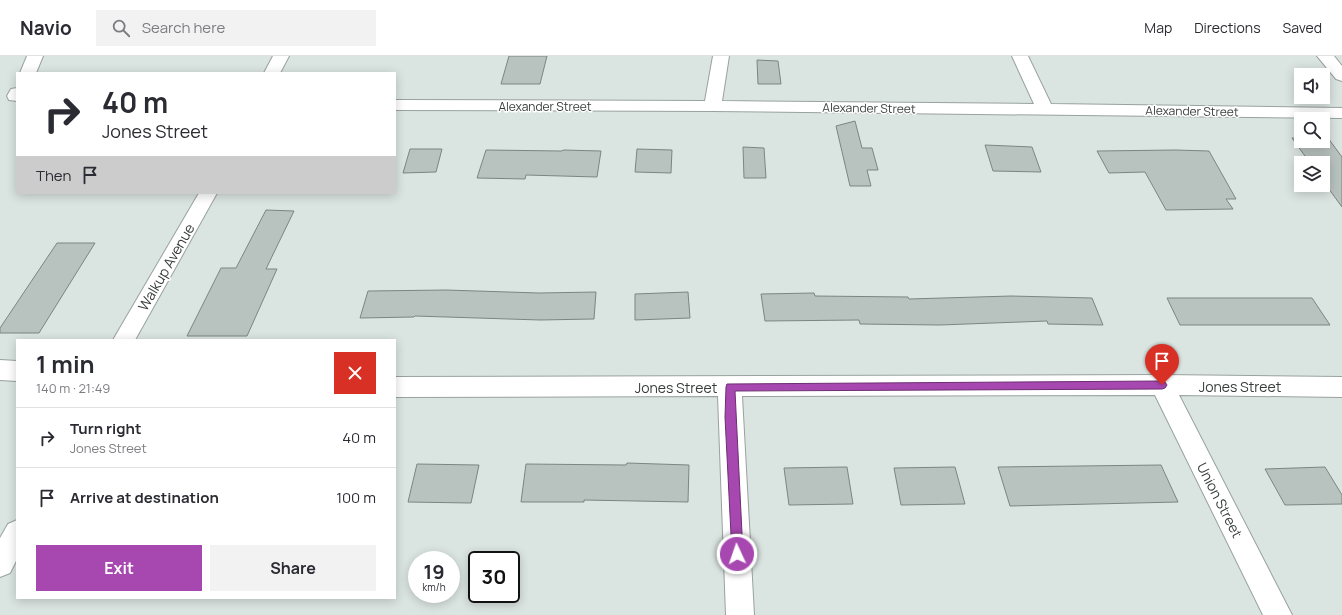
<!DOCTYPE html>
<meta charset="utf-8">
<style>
body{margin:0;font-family:Manrope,sans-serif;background:#f2f2f3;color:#2b2b33;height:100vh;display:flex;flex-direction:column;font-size:15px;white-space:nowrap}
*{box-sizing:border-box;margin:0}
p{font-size:13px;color:#7c7c81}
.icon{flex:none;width:22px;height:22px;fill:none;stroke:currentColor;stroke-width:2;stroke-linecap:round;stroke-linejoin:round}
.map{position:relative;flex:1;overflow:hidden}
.details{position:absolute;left:16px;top:283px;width:380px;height:260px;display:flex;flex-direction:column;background:#fff;border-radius:0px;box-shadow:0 2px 10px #0003}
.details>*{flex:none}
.hud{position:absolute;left:16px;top:16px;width:380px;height:122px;border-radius:0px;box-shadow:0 2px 10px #0003;background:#fff;color:#2b2b33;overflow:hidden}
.buttons{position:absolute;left:1294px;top:12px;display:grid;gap:8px}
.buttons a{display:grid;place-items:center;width:36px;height:36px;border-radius:0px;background:#fff;box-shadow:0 2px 10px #0003;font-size:20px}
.speed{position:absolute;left:408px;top:495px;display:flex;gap:8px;font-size:20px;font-weight:700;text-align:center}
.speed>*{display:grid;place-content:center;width:52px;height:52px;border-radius:50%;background:#fff;box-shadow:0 2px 10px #0003;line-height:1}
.speed small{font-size:10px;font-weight:400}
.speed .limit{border:2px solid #111;border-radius:6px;background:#fff;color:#111}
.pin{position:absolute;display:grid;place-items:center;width:34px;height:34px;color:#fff;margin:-41px -17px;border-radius:50% 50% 50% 0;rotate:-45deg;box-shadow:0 0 4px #0007}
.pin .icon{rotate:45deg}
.me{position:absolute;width:44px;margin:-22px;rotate:357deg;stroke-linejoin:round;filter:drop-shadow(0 0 3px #0008)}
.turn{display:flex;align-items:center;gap:14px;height:84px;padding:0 20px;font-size:18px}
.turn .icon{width:52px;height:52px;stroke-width:2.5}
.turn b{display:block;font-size:28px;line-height:34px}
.then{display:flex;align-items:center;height:38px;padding:0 20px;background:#0003;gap:8px;font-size:15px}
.round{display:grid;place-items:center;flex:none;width:42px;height:42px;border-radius:0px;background:#f2f2f3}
.overview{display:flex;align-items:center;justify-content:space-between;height:68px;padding:0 20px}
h1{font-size:24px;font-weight:700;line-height:30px}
.action{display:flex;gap:8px;margin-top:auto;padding:8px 20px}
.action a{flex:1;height:46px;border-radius:0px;background:#a747b0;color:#fff;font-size:16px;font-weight:700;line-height:46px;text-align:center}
.action a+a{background:#f2f2f3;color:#2b2b33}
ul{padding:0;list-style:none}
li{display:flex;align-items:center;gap:12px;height:60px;padding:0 20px;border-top:1px solid #e1e1e2}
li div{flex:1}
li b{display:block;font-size:15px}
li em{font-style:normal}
header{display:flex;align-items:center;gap:24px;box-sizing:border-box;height:56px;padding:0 20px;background:#fff;border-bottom:1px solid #e1e1e2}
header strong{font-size:19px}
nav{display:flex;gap:22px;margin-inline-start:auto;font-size:14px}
.search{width:280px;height:36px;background:#f2f2f3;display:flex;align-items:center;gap:10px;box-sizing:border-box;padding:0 14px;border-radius:0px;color:#7c7c81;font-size:15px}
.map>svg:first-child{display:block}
.building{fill:#b8c2be;stroke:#7c8582}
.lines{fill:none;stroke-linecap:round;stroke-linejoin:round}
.street-casing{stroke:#98a29f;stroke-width:2}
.secondary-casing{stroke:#98a29f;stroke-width:2}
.street{fill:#fff;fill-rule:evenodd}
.secondary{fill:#fff;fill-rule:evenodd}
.route{fill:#a747b0;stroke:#6d2e72}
.labels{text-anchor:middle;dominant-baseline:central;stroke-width:3;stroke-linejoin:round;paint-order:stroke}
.far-street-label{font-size:12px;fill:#383c3a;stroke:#fff}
.street-label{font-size:14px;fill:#383c3a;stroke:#fff}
</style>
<header>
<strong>Navio</strong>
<div class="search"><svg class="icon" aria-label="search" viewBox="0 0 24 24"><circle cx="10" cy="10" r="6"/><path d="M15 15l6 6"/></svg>Search here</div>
<nav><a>Map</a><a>Directions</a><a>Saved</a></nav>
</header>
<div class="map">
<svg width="1342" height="559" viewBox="0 0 1342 559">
<rect width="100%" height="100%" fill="#dae4e1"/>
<g class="building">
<polygon points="509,0 547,0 540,28 501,28"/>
<polygon points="757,4 778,5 781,28 758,28"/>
<polygon points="855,65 862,92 872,92 878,114 867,114 871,130 850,130 836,70"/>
<polygon points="1292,82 1301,82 1301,85 1323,85 1323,82 1328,82 1342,101 1342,151 1323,125 1323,107 1310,107"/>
<polygon points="985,89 1032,91 1041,116 993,115"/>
<polygon points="743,91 764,92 766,122 744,122"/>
<polygon points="410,93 442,93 436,116 403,117"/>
<polygon points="637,93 672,94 671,117 635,116"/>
<polygon points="486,94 562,95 563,94 601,95 597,121 526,119 525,123 477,122"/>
<polygon points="1175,94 1209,95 1236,143 1226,143 1233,153 1166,154 1145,116 1109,117 1097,95"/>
<polygon points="266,154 294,155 266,213 277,213 247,280 187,280 221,212 236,212"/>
<polygon points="57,187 95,187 39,277 0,277 0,272"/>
<polygon points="446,234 539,237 596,236 594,263 540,264 415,260 414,261 360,262 368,235"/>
<polygon points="688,236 690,262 635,264 635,238"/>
<polygon points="814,237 815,240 908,241 909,243 1011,240 1092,242 1103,269 1048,268 1047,265 940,269 860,268 859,264 765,265 761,238"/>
<polygon points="1167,242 1312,242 1330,269 1180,269"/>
<polygon points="627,407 689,409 688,446 584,444 584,446 521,446 526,408 626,409"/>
<polygon points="417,408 479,409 471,447 408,446"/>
<polygon points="1161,409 1178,446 1010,450 998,411"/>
<polygon points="847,411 853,448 789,449 784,412"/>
<polygon points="955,411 965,448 901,449 894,412"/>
<polygon points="1325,411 1342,439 1342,448 1285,449 1265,413"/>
</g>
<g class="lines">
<g class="street-casing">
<g id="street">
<polygon points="27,0 43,0 36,17 20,17"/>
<polygon points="713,0 729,0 722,45 1034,48 1012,0 1028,0 1051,48 1342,52 1342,62 713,55 395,54 395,44 705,45"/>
<polygon points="1317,0 1334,0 1342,10 1342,25 1336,23"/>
<polygon points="17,32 17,45 9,44 7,40 11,33"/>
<polygon points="0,304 17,305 17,325 0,324"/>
<polygon points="1162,319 1342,321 1342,341 1179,339 1292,559 1263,559 1155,339 742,340 754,559 726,559 718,340 395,341 395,321"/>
</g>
</g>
<g class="secondary-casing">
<g id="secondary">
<polygon points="273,0 289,0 280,17 264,17"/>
<polygon points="199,137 217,137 135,284 113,284"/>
<polygon points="17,464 17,503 10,517 0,521 0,482 8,468"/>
</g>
</g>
<use href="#street" class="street"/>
<use href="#secondary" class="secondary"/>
</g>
<polygon class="route" points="1162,325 1165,326 1167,329 1165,332 1162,333 735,335 743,498 741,502 737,503 733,502 732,498 725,361 726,331 727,328"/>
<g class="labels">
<g class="far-street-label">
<text x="545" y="50">Alexander Street</text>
<text transform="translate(869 52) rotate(1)">Alexander Street</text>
<text transform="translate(1192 55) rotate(1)">Alexander Street</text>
</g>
<g class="street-label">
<text transform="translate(166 211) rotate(-60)">Walkup Avenue</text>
<text x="1240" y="330">Jones Street</text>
<text x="676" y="331">Jones Street</text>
<text transform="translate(1220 444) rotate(63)">Union Street</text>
</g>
</g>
</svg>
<div class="buttons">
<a><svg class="icon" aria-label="sound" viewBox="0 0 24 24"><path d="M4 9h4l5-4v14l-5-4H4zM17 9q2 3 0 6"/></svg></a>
<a><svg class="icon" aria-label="search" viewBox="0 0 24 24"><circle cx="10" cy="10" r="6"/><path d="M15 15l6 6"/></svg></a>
<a><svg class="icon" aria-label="layers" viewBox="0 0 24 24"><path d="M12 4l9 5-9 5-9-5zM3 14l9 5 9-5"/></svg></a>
</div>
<div class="speed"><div>19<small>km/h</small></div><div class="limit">30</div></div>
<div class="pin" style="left:1162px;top:329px;background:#d93025"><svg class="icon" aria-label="arrive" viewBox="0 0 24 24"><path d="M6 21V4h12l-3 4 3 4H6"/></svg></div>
<svg class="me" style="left:737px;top:498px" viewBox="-20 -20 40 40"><circle r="17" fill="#a747b0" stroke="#fff" stroke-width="3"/><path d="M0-11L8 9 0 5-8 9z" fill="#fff"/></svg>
<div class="hud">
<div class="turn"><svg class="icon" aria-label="right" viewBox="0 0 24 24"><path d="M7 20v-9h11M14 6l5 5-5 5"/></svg><div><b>40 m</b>Jones Street</div></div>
<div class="then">Then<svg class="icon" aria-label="arrive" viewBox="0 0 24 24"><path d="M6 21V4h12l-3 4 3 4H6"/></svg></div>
</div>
<section class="details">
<div class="overview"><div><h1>1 min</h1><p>140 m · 21:49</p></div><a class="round" style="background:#d93025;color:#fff"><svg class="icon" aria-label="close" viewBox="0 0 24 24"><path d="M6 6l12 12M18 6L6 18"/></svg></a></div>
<ul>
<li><svg class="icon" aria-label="right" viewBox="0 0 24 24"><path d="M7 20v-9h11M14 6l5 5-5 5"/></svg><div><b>Turn right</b><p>Jones Street</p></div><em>40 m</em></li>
<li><svg class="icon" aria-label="arrive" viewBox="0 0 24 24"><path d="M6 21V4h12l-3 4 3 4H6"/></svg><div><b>Arrive at destination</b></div><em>100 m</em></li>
</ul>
<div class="action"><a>Exit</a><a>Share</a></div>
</section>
</div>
